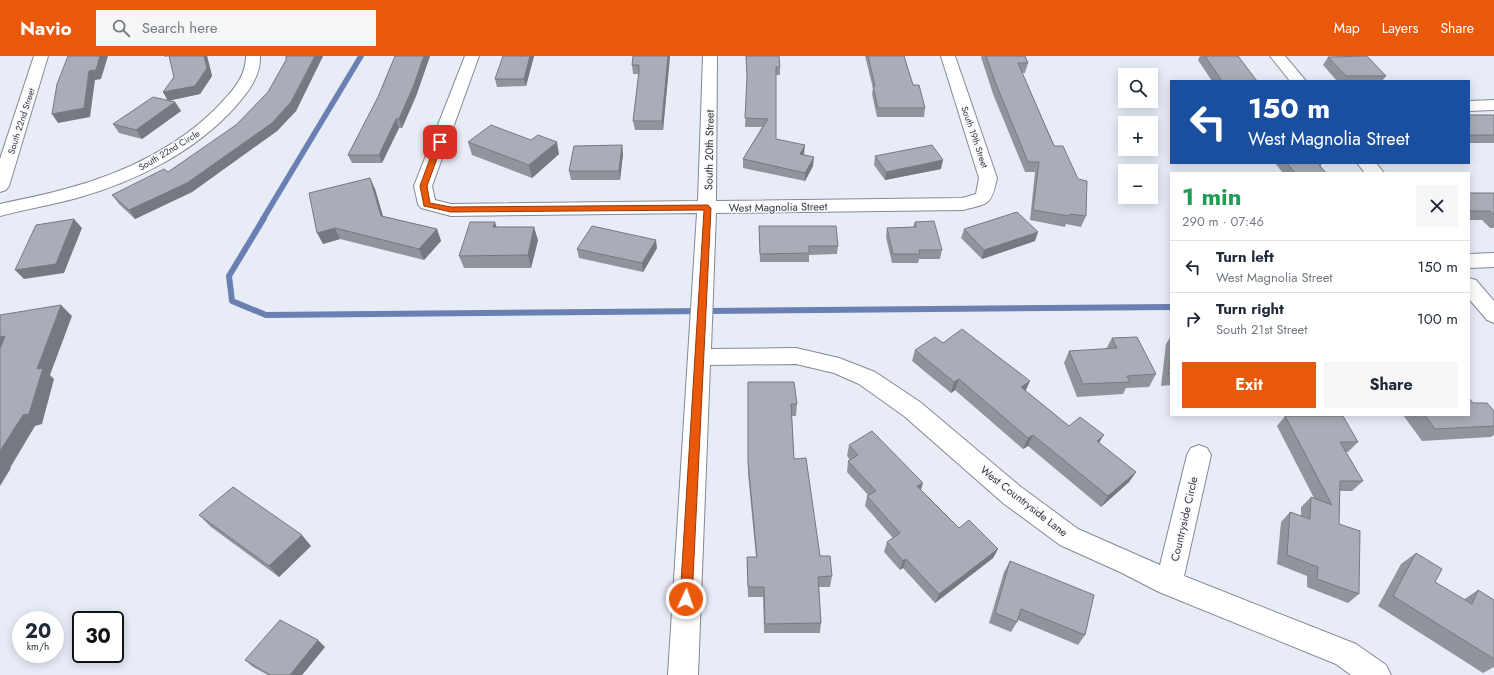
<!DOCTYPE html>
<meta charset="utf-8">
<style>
body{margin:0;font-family:Jost,sans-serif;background:#f6f6f7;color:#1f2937;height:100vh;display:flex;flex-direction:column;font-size:15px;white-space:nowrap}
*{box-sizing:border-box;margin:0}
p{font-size:13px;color:#747a83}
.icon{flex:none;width:22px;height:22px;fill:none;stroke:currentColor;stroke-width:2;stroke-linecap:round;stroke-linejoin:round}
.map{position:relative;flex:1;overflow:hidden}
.panel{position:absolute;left:1170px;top:116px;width:300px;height:244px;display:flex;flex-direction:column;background:#fff;border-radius:0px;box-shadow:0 2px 10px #0003}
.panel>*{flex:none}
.top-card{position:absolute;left:1170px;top:24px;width:300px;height:84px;border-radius:0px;box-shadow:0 2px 10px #0003;background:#1a4fa0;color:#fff;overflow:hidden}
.tools{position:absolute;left:1118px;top:12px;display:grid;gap:8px}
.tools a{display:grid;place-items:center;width:40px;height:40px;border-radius:0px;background:#fff;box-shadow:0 2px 10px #0003;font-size:20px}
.speed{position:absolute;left:12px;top:555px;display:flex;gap:8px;font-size:20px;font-weight:700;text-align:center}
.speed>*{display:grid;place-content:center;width:52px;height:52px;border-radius:50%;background:#fff;box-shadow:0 2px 10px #0003;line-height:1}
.speed small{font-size:10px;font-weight:400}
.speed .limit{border:2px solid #111;border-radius:6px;background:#fff;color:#111}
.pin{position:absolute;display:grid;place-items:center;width:34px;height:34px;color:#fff;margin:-17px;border-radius:8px;box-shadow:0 2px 6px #0006}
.me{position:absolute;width:44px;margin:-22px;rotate:3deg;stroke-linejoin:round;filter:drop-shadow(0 0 3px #0008)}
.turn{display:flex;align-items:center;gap:14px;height:84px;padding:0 12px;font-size:18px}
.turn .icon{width:52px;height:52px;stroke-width:2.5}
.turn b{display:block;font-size:28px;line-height:34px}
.round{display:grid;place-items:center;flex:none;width:42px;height:42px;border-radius:0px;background:#f6f6f7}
.overview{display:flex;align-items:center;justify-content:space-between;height:68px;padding:0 12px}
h1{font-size:24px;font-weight:700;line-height:30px;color:#1e9e55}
.button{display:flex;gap:8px;margin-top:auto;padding:8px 12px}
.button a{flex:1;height:46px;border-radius:0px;background:#ea580c;color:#fff;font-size:16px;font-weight:700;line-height:46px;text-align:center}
.button a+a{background:#f6f6f7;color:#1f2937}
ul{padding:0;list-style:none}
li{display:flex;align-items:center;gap:12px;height:52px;padding:0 12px;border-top:1px solid #e0e1e3}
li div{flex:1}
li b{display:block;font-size:15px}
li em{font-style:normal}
header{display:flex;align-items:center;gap:24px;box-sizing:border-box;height:56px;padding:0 20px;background:#ea580c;color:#fff}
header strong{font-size:19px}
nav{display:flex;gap:22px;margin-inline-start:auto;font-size:14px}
.search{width:280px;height:36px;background:#f6f6f7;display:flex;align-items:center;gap:10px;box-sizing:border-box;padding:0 14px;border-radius:0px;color:#747a83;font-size:15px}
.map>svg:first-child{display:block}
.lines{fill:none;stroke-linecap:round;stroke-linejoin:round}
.stream-far1{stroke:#6a7fb2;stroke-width:5.5}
.stream{stroke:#6a7fb2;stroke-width:6}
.minor-casing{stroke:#848993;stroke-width:2}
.major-casing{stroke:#848993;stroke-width:2}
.minor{fill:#fff;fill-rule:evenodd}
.major{fill:#fff;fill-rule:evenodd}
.wall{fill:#90959d}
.shaded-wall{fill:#767980}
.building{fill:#a8adb7;stroke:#767980}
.route{fill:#ea580c;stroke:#983908}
.labels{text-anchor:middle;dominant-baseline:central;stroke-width:3;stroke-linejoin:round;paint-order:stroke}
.far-street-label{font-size:9px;fill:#323438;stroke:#f7f9fe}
.street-label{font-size:11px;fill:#323438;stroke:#f7f9fe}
</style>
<header>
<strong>Navio</strong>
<div class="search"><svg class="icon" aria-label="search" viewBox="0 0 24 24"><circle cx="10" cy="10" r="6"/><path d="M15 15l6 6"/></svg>Search here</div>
<nav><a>Map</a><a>Layers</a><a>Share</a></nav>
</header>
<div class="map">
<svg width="1494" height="619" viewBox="0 0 1494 619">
<rect width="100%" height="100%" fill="#e7ecf7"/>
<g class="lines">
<polyline class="stream-far1" points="263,163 361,0"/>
<polyline class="stream" points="264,162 229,220 232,245 266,259 1171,251"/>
<g class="minor-casing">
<g id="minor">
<polygon points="34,0 48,0 9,130 6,134 0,136 0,103"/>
<path d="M246,0h14c1,20 -12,36 -24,50 -41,46 -101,76 -159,92 -25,7 -51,11 -77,18v-12c22,-5 44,-9 65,-15 58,-15 118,-44 158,-88 12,-13 23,-26 23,-45z"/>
<path d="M465,0h14l-47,130 3,14 16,4 247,-3 5,-145h14l-1,145 246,-3 14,-4 3,-16 -38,-122h14l42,122c-6,27 -7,25 -34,32l-247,3 -5,136 85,-1 43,10 36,14 45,30 101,85 57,42 82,36 27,-110 4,-7 8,-3 8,3 4,7 -27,121 172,68 30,21 5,10h-40l-15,-11 -177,-72 -39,-20 -60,-27 -57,-42 -99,-87 -45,-32 -25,-11 -38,-9 -86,1 -12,310h-30l29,-462 -246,3 -30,-8 -3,-4 -4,-18z"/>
<polygon points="1494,44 1494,54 1469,55 1469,45"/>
<polygon points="1494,197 1494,211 1469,212 1469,198"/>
</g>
</g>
<g class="major-casing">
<g id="major">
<polygon points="1270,0 1285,0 1306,25 1290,25"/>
<polygon points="1357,107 1376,107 1384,117 1365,117"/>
<polygon points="1469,222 1476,224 1494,245 1494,267 1487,264 1469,243"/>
</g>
</g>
<use href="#minor" class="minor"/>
<use href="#major" class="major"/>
</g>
<g class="wall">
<polygon points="164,0 207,0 212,20 200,38 170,44 175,46 181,55 142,83 119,77 113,68 167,44 174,21 170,0 165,1"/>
<polygon points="286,0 323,0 296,55 277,75 192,136 135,163 119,148 112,139 168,116 236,69 268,36 286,4"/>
<polygon points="395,0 430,0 416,40 402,72 399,72 382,107 352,107 348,99 378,41"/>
<polygon points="534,0 526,30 497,31 495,23"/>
<polygon points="633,0 670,0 663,74 635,74 633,65 639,18 633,18 632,9"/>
<polygon points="746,0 780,11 780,19 776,19 776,83 804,98 803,99 813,110 805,125 743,112 743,103 762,71 745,71 747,23"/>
<polygon points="865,0 904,0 913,29 925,52 924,61 877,61 872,38 873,32"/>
<polygon points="982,0 1025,0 1028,7 1025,17 1022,17 1086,160 1081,171 1066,168 1065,171 1030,164 1035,116 1025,116 993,38 981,1"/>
<polygon points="1200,0 1238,0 1257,25 1212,25 1198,4"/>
<polygon points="1328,1 1386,20 1382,25 1337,25 1323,9"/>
<rect x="1469" y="59" width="25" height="28"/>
<polygon points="468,86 559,98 532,122 472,99"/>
<polygon points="622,89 623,98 620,124 571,124 569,115"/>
<polygon points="875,100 941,113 885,124 874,109"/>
<polygon points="1275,107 1319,107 1321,109 1320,110 1326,117 1283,117"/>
<polygon points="370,122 375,133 383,160 437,173 441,185 424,204 340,183 323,188"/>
<polygon points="1469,137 1494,137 1494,172 1490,172 1482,164 1469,164"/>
<polygon points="915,166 942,194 940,203 919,203 918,207 892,207 886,181 887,172 913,171"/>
<polygon points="759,170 838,190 837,198 809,199 809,206 760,206"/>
<polygon points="497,171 538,184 531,212 464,212 459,200"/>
<polygon points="964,173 1035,185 982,203 961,182"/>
<polygon points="657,192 643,216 579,202 577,193"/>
<polygon points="1171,280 1171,329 1161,330 1166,288"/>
<polygon points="1112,282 1156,318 1149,331 1126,332 1123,338 1077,341 1064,307 1069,295 1106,293"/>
<polygon points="943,287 1026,335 1069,370 1099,387 1136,416 1129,426 1101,451 1028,390 1023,393 955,334 951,337 912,305 915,294"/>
<polygon points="748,326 797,348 796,360 792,360 794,403 820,500 832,520 830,531 819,531 821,567 820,577 764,577 763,541 748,541 747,501 756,501 748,417"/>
<polygon points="1473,347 1494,355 1494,379 1491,381 1422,385 1403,359 1469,359"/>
<polygon points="1285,360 1358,386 1348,396 1346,396 1363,425 1352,435 1340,435 1339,468 1359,538 1348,547 1307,531 1307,520 1277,508 1281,466 1290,456 1301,460 1301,451 1311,441 1314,442 1277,370"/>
<polygon points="849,389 921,434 959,472 998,493 993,502 935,547 903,512 900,514 884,496 887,486 893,482 865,450 867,440 869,440 847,416 848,405 850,404 847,400"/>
<polygon points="199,459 311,490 279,521 211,471"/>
<polygon points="1416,497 1435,526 1463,544 1478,534 1494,544 1494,611 1483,617 1378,550 1401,508"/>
<polygon points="1010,505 1085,579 1078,589 1018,564 1017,566 1011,576 989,567 1004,516"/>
<polygon points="325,591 302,619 268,619 253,611 245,604"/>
</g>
<g class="shaded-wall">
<polygon points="100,0 108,0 101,23 95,24 90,61 58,67 52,58 89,15"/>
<polygon points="204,0 207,0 212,20 200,38 168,45 163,36"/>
<polygon points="315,0 323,0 296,55 277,75 192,136 135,163 129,154 187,127"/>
<polygon points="424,0 430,0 416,40 402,72 399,63"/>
<polygon points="530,0 534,0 526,30 524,23"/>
<polygon points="668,0 670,0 663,74 662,65"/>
<polygon points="175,46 181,55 142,83 136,74"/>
<polygon points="396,63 399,72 382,107 379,99"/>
<polygon points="557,86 559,98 532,122 529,109"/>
<polygon points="622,89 623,98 620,124 619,115"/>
<polygon points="805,89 804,98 799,107 800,98"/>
<polygon points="814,101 813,110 805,125 805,117"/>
<polygon points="943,104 941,113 885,124 886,116"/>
<polygon points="370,122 375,133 386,171 381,160"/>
<polygon points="74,163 82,172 64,217 24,223 15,214"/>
<polygon points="495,166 499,178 493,171"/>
<polygon points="534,171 538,184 531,212 528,199"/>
<polygon points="335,172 340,183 323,188 317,177"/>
<polygon points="437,173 441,185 424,204 419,193"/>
<polygon points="1038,176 1035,185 982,203 984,194"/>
<polygon points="656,184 657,192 643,216 642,207"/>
<polygon points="61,249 72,260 50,319 54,323 42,368 35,370 10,412 11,412 0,430 0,395 37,313"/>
<polygon points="5,280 0,294 0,281"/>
<polygon points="959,323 955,334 951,337 954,326"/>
<polygon points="1030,325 1025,336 1021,331"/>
<polygon points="1033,379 1028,390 1023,393 1028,382"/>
<polygon points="1104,379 1097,390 1097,385"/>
<polygon points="1136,416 1129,426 1101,451 1108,440"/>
<polygon points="923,427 920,437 917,430"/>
<polygon points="302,479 311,490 279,521 269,510"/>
<polygon points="998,493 993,502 935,547 939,538"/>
<polygon points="906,503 903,512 900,514 903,505"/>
<polygon points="318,584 325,591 302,619 290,619"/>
</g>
<g class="building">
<polygon points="68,0 100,0 96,14 89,15 84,52 52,58 57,28"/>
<polygon points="169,0 204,0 207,12 195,30 163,36 174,21"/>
<polygon points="286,0 315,0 291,46 272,67 187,127 129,154 112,139 164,113 168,116 236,69 268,36 286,4"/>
<polygon points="395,0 424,0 413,31 399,63 396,63 379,99 348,99 378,41"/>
<polygon points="503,0 530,0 524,23 495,23"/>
<polygon points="633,0 668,0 662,65 633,65 639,15 639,9 632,9"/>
<polygon points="746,0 779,0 780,11 776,11 776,83 805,89 800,98 814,101 805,117 743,103 768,63 745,62 747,20"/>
<polygon points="868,0 904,0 913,29 919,29 925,52 878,52 873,30 875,30"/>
<polygon points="986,0 1025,0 1028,7 1018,7 1054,90 1063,90 1078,123 1087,125 1086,160 1070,158 1069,160 1033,154 1039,106 1028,106 996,28"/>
<polygon points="1205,0 1238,0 1257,25 1222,25"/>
<polygon points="1367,0 1386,20 1346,20 1328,1"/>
<polygon points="153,41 175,46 136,74 113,68"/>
<rect x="1469" y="59" width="25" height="20"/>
<polygon points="491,69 531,84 538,79 557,86 529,109 468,86"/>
<polygon points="622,89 619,115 569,115 574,90"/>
<polygon points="932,89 943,104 886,116 875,100"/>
<polygon points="1287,107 1319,107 1321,109 1319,109 1326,117 1295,117"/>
<polygon points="370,122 381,160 437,173 419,193 335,172 317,177 309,137"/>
<polygon points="1469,137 1494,137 1494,159 1490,155 1469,155"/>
<polygon points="1017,156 1038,176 984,194 964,173"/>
<polygon points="74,163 56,208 15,214 36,169"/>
<polygon points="934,165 942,194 919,194 920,198 893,198 887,172 916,171 915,166"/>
<polygon points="470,166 495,166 493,171 534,171 528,199 459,200"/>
<polygon points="592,170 656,184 642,207 577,193"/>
<polygon points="759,170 836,170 838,190 809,190 809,197 760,198"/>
<polygon points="61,249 37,313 43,312 29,358 23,359 0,395 0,293 5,280 0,281 0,259"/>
<polygon points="962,273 1030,325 1021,331 1069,370 1080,361 1104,379 1097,385 1136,416 1108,440 1033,379 1028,382 959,323 954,326 915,294 935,281 943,287"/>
<polygon points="1137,281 1156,318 1127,320 1130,326 1083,328 1069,295 1117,292 1112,282"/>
<polygon points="1171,297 1171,317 1168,318"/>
<polygon points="748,326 794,326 797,348 791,348 794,403 806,402 820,500 830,500 832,520 818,521 821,567 765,568 764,531 748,531 747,501 757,501 748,406"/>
<polygon points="1469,342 1473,347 1487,347 1494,355 1494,370 1435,373 1425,359 1469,359"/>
<polygon points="1285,360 1343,360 1358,386 1340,386 1363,425 1340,425 1339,468 1360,475 1359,538 1317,523 1318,511 1287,499 1290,456 1310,463 1311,441 1332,449"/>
<polygon points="872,375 923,427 917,430 959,472 969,464 998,493 939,538 906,503 903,505 887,486 900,477 867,440 876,435 848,405 858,399 849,389"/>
<polygon points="233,431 302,479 269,510 199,459"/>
<polygon points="1416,497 1442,513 1435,526 1472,548 1478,534 1494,544 1494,603 1393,540"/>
<polygon points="1010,505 1094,539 1085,579 1021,553 1017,566 995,557"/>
<polygon points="280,564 318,584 290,619 270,619 245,604"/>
</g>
<polygon class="route" points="440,84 443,86 427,130 430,147 451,151 708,149 711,152 692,543 690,547 686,549 682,547 680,543 704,154 451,156 424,150 420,130 436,86"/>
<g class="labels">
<g class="far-street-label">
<text transform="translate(21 65) rotate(-72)">South 22nd Street</text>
<text transform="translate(975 81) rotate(71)">South 19th Street</text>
<text transform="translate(169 94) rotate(-31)">South 22nd Circle</text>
</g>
<g class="street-label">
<text transform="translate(709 94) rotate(-89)">South 20th Street</text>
<text transform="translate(778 151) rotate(-1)">West Magnolia Street</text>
<text transform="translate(1024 445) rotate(38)">West Countryside Lane</text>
<text transform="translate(1184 463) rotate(-77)">Countryside Circle</text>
</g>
</g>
</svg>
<div class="tools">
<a><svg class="icon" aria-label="search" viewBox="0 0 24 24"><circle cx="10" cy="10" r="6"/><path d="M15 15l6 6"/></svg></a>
<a>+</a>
<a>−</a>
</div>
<div class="speed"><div>20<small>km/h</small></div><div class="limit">30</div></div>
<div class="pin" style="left:440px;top:86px;background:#d93025"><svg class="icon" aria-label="arrive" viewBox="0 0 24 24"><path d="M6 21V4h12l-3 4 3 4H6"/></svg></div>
<svg class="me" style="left:686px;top:543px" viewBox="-20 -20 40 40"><circle r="17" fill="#ea580c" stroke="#fff" stroke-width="3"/><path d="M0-11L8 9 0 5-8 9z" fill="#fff"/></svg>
<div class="top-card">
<div class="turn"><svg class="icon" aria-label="left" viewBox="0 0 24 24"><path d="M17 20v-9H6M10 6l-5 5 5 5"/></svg><div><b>150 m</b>West Magnolia Street</div></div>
</div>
<section class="panel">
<div class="overview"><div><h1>1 min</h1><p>290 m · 07:46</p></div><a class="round"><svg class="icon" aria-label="close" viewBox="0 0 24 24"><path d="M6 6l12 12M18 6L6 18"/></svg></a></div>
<ul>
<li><svg class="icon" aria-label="left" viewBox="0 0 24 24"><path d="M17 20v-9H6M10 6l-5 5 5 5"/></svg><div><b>Turn left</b><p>West Magnolia Street</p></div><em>150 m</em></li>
<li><svg class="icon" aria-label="right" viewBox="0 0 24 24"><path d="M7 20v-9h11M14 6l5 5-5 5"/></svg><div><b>Turn right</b><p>South 21st Street</p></div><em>100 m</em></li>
</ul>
<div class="button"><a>Exit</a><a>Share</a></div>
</section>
</div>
